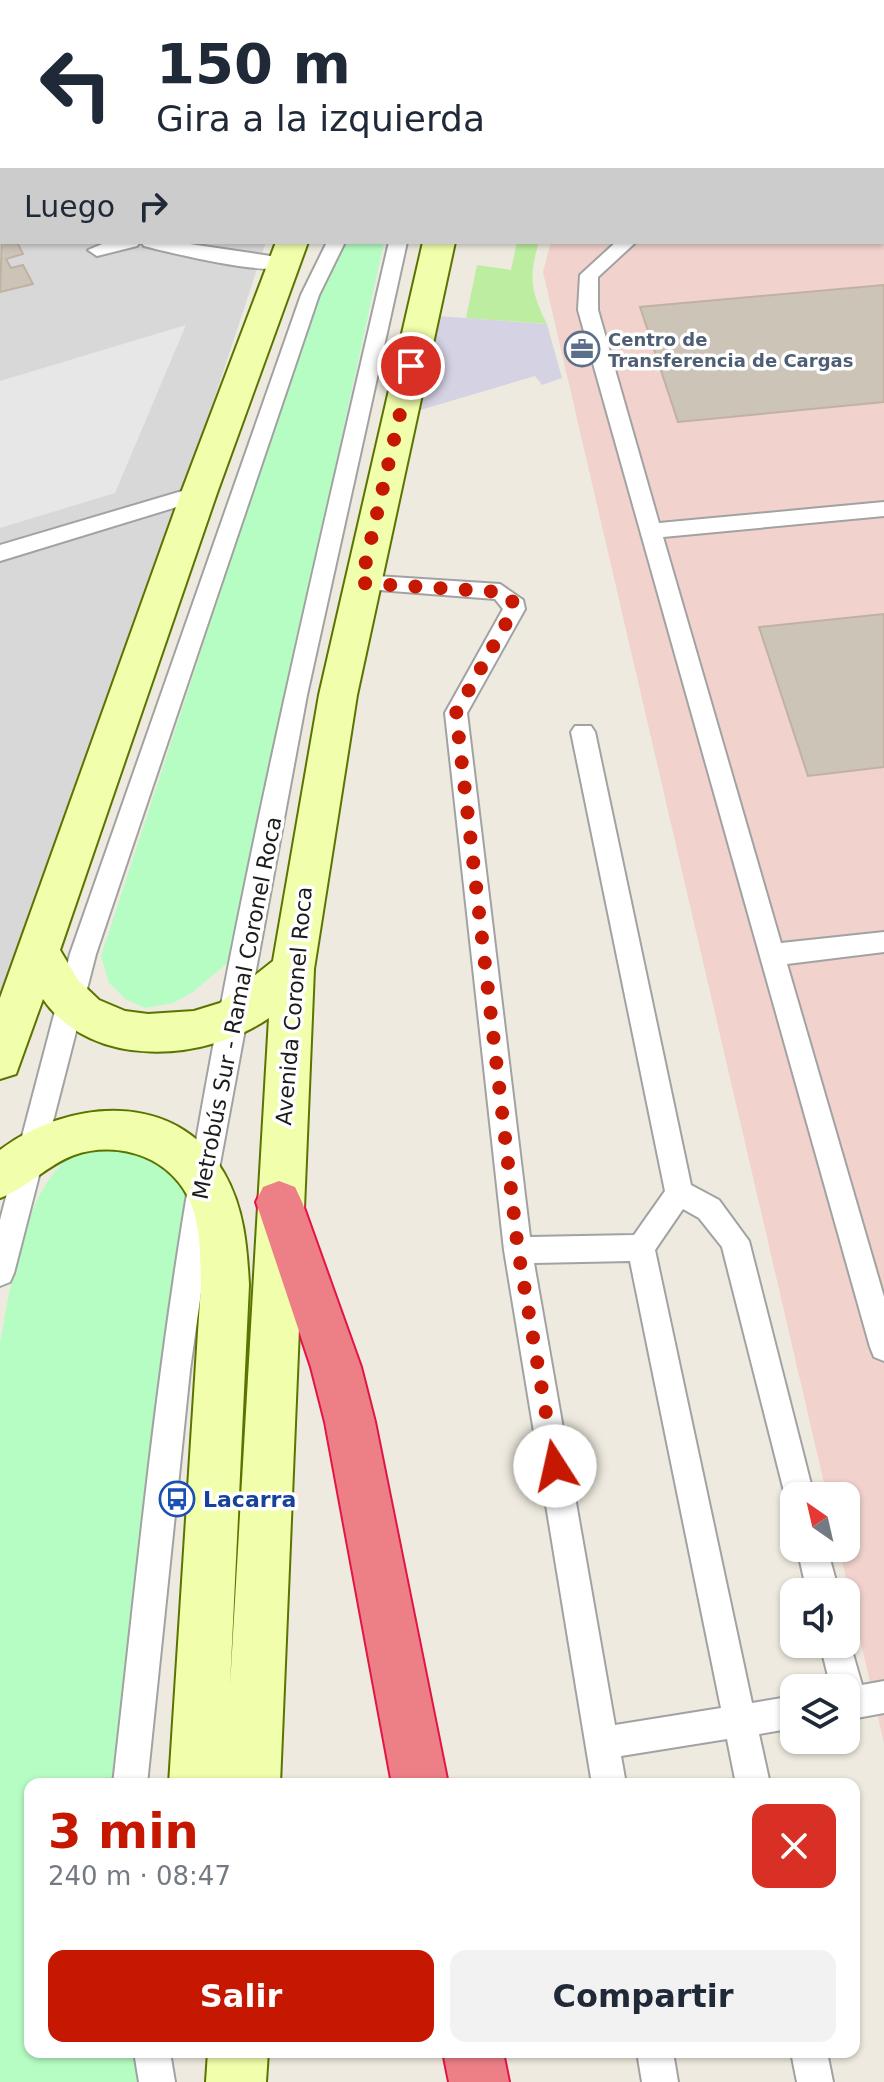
<!DOCTYPE html>
<html lang="es">
<meta charset="utf-8">
<style>
body{margin:0;font-family:"DejaVu Sans",sans-serif;background:#f2f2f3;color:#1f2937;height:100vh;display:flex;flex-direction:column;font-size:30px;white-space:nowrap}
*{box-sizing:border-box;margin:0}
p{font-size:26px;color:#747a83}
.icon{flex:none;width:44px;height:44px;fill:none;stroke:currentColor;stroke-width:2;stroke-linecap:round;stroke-linejoin:round}
.map{position:relative;flex:1;overflow:hidden}
.sheet{position:absolute;left:24px;top:1778px;width:836px;height:280px;display:flex;flex-direction:column;background:#fff;border-radius:16px;box-shadow:0 2px 6px #0004}
.sheet>*{flex:none}
.top-card{position:absolute;left:0px;top:0px;width:884px;height:244px;box-shadow:0 2px 6px #0004;background:#fff;color:#1f2937;overflow:hidden}
.needle{width:52px;rotate:326deg}
.controls{position:absolute;left:780px;top:1482px;display:grid;gap:16px}
.controls a{display:grid;place-items:center;width:80px;height:80px;border-radius:16px;background:#fff;box-shadow:0 2px 6px #0004;font-size:40px}
.pin{position:absolute;display:grid;place-items:center;width:68px;height:68px;color:#fff;margin:-34px;border:4px solid #fff;border-radius:50%;box-shadow:0 2px 8px #0007}
.me{position:absolute;width:88px;margin:-44px;rotate:350deg;stroke-linejoin:round;filter:drop-shadow(0 0 6px #0008)}
.turn{display:flex;align-items:center;gap:28px;height:168px;padding:0 24px;font-size:36px}
.turn .icon{width:104px;height:104px;stroke-width:2.5}
.turn b{display:block;font-size:56px;line-height:68px}
.then{display:flex;align-items:center;height:76px;padding:0 24px;background:#0003;gap:16px;font-size:30px}
.round{display:grid;place-items:center;flex:none;width:84px;height:84px;border-radius:16px;background:#f2f2f3}
.summary{display:flex;align-items:center;justify-content:space-between;height:136px;padding:0 24px}
h1{font-size:48px;font-weight:600;line-height:60px;color:#c61700}
.action{display:flex;gap:16px;margin-top:auto;padding:16px 24px}
.action a{flex:1;height:92px;border-radius:16px;background:#c61700;color:#fff;font-size:32px;font-weight:600;line-height:92px;text-align:center}
.action a+a{background:#f2f2f3;color:#1f2937}
.map>svg:first-child{display:block}
.residential{fill:#d9d8d8}
.commercial{fill:#f1d2cc}
.grass{fill:#bdeda0}
.park{fill:#b6fdc4}
.parking{fill:#e7e7e7}
.plaza{fill:#d5d3e3}
.building{fill:#cdc4b8;stroke:#c0b2a1;stroke-width:2}
.lines{fill:none;stroke-linecap:round;stroke-linejoin:round}
.lane-casing{stroke:#a2a2a2;stroke-width:4}
.secondary-casing{stroke:#5a7400;stroke-width:4}
.highway-casing{stroke:#e21644;stroke-width:4}
.lane{fill:#fff;fill-rule:evenodd}
.secondary{fill:#f1feac;fill-rule:evenodd}
.highway{fill:#ed7f87;fill-rule:evenodd}
.route{stroke:#c61700;stroke-width:14;stroke-dasharray:0 25.2}
.labels{text-anchor:middle;dominant-baseline:central;stroke-width:7;stroke-linejoin:round;paint-order:stroke}
.far-service-label{font-size:18px;font-weight:bold;fill:#4e5e75;stroke:#fff;text-anchor:start}
.street-label{font-size:22px;fill:#1b1b1b;stroke:#fff}
.transit-label{font-size:22px;font-weight:bold;fill:#164399;stroke:#fff;text-anchor:start}
</style>
<div class="map">
<svg width="884" height="2082" viewBox="0 0 884 2082">
<rect width="100%" height="100%" fill="#eeeadf"/>
<g class="residential">
<polygon points="0,0 336,0 2,2 2,65"/>
<polygon points="0,101 2,242 266,242 0,1048"/>
</g>
<polygon class="commercial" points="882,147 884,147 884,1743 839,1548 846,1548 846,1496 827,1496 543,272 551,242 882,242"/>
<g class="grass">
<polygon points="531,0 884,0 884,153 882,2"/>
<path d="M517,242h22c-11,35 -8,50 8,82l-81,-6 11,-53 34,5z"/>
</g>
<g class="park">
<polygon points="344,242 384,242 270,766 238,954 193,992 173,1003 145,1008 125,999 109,983 101,956 317,297"/>
<path d="M129,1140l65,32 -51,612h-113v268h110l2,30h-142v-739c11,-59 25,-170 87,-197 11,-5 30,-4 42,-6z"/>
</g>
<polygon class="parking" points="186,325 115,493 0,528 0,381"/>
<polygon class="plaza" points="422,315 547,324 562,378 542,385 535,376 400,416"/>
<g class="building">
<polygon points="2,234 2,242 17,242 23,254 6,259 11,268 23,265 33,284 0,292"/>
<polygon points="884,285 884,402 678,422 640,307"/>
<polygon points="884,614 884,767 808,776 759,627"/>
</g>
<g class="lines">
<g class="lane-casing">
<g id="lane">
<rect x="413" y="0" width="16" height="2"/>
<rect x="882" y="201" width="2" height="10"/>
<polygon points="107,242 140,242 137,246 97,256 88,250"/>
<path d="M141,242h35l108,16 9,6c-15,16 -125,-12 -149,-18z"/>
<polygon points="327,242 345,242 319,295 96,954 14,1273 10,1282 0,1286 0,1220 70,954 301,295"/>
<path d="M389,242h18l-100,453 -90,485 -27,190 -43,414h-34c23,-201 42,-402 76,-602 53,-316 128,-628 200,-940z"/>
<polygon points="616,242 636,242 598,277 598,310 659,523 884,502 884,516 663,537 781,943 884,932 884,952 787,964 884,1297 884,1361 874,1357 870,1347 578,310 580,275"/>
<polygon points="199,486 209,493 206,498 0,561 0,545"/>
<path d="M361,575l139,9 23,16 2,9 -58,104 63,524 104,-2 31,-44 -94,-459 4,-6h16l4,6 96,453 28,15 30,41 65,255h-20v13l-6,-2 -66,-260 -23,-29 -16,-9 -28,41 97,453 42,-7v32l-35,6 11,50h-34l-9,-45 -106,17 5,28h-34l-88,-534 -59,-537 58,-104 -8,-10 -142,-11 -3,-5zM630,1261l91,447 -106,17 -81,-462z"/>
<polygon points="797,1548 827,1548 839,1592 807,1592"/>
<polygon points="847,1633 862,1685 884,1681 884,1713 846,1720 846,1688 831,1688 820,1644 846,1644"/>
<polygon points="134,2052 170,2052 175,2082 139,2082"/>
<polygon points="637,2052 673,2052 678,2082 642,2082"/>
<polygon points="791,2052 827,2052 833,2082 797,2082"/>
</g>
</g>
<g class="secondary-casing">
<g id="secondary">
<polygon points="363,0 391,0 362,2"/>
<polygon points="481,0 509,0 480,2"/>
<polygon points="0,76 2,77 2,95 0,94"/>
<path d="M276,242h32l-91,251 -157,457 18,30 21,20 26,11 23,3 46,-3 26,-8 53,-42 46,-266 104,-453h32l-98,453 -43,274 -34,815h-111l32,-499c-1,-26 0,-54 -9,-79 -17,-48 -73,-67 -118,-51 -27,10 -47,33 -74,43v-48c68,-51 176,-61 224,23 20,35 23,73 25,112l-19,401 39,-668c-64,44 -177,52 -226,-19l-27,75 -16,5v-81l181,-505z"/>
<polygon points="208,2052 268,2052 266,2082 206,2082"/>
</g>
</g>
<g class="highway-casing">
<g id="highway">
<polygon points="279,1181 295,1187 302,1202 361,1367 375,1422 448,1784 392,1784 325,1422 311,1367 256,1202 263,1187"/>
<polygon points="443,2052 503,2052 509,2082 449,2082"/>
</g>
</g>
<use href="#lane" class="lane"/>
<use href="#secondary" class="secondary"/>
<use href="#highway" class="highway"/>
</g>
<g class="lines">
<polyline class="route" points="411,366 361,583 500,592 512,600 514,609 456,713 518,1250 555,1466"/>
</g>
<defs>
<g id="office-ring" transform="scale(1.8)"><circle r="9.5" fill="#fff" stroke="#5c6f8a" stroke-width="1.5"/><path d="M-6-3h4V-5.5h4V-3h4V5H-6ZM-1-4.5V-3h2v-1.5ZM-6 0V1H6V0Z" fill="#5c6f8a"/></g>
<g id="bus-ring" transform="scale(1.8)"><circle r="9.5" fill="#fff" stroke="#1a4fb4" stroke-width="1.5"/><path d="M-5-6H5V4H4V6H2V4H-2V6H-4V4H-5ZM-3.5-4V0h7V-4ZM-3.5 1.2v1.5H-2V1.2ZM2 1.2v1.5H3.5V1.2Z" fill="#1a4fb4"/></g>
</defs>
<g fill-rule="evenodd">
<use href="#office-ring" x="582" y="349"/>
<use href="#bus-ring" x="177" y="1499"/>
</g>
<g class="labels">
<g class="far-service-label">
<text x="608" y="339">Centro de<tspan x="608" dy="21">Transferencia de Cargas</tspan></text>
</g>
<g class="street-label">
<text transform="translate(294 1006) rotate(-85)">Avenida Coronel Roca</text>
<text transform="translate(237 1008) rotate(-79)">Metrobús Sur - Ramal Coronel Roca</text>
</g>
<g class="transit-label">
<text x="203" y="1499">Lacarra</text>
</g>
</g>
</svg>
<div class="controls">
<a><svg class="needle" viewBox="-14 -14 28 28"><path d="M0-13l5 13h-10z" fill="#e53935"/><path d="M0 13l5-13h-10z" fill="#747a83"/></svg></a>
<a><svg class="icon" aria-label="sound" viewBox="0 0 24 24"><path d="M4 9h4l5-4v14l-5-4H4zM17 9q2 3 0 6"/></svg></a>
<a><svg class="icon" aria-label="layers" viewBox="0 0 24 24"><path d="M12 4l9 5-9 5-9-5zM3 14l9 5 9-5"/></svg></a>
</div>
<div class="pin" style="left:411px;top:366px;background:#d93025"><svg class="icon" aria-label="arrive" viewBox="0 0 24 24"><path d="M6 21V4h12l-3 4 3 4H6"/></svg></div>
<svg class="me" style="left:555px;top:1466px" viewBox="-20 -20 40 40"><circle r="19" fill="#fff"/><path d="M0-13L10 11 0 6-10 11z" fill="#c61700"/></svg>
<div class="top-card">
<div class="turn"><svg class="icon" aria-label="left" viewBox="0 0 24 24"><path d="M17 20v-9H6M10 6l-5 5 5 5"/></svg><div><b>150 m</b>Gira a la izquierda</div></div>
<div class="then">Luego<svg class="icon" aria-label="right" viewBox="0 0 24 24"><path d="M7 20v-9h11M14 6l5 5-5 5"/></svg></div>
</div>
<section class="sheet">
<div class="summary"><div><h1>3 min</h1><p>240 m · 08:47</p></div><a class="round" style="background:#d93025;color:#fff"><svg class="icon" aria-label="close" viewBox="0 0 24 24"><path d="M6 6l12 12M18 6L6 18"/></svg></a></div>
<div class="action"><a>Salir</a><a>Compartir</a></div>
</section>
</div>
